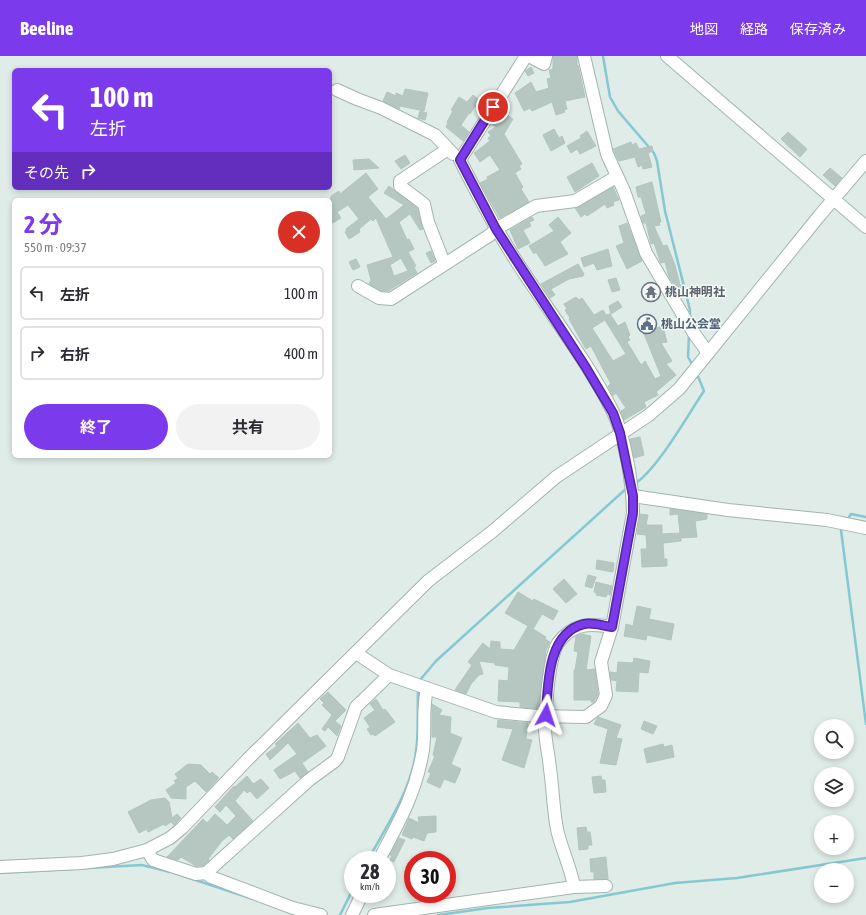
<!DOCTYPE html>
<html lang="ja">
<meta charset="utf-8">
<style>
body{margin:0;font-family:"Asap Condensed","Noto Sans JP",sans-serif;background:#f2f2f3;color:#2b2b33;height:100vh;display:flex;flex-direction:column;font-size:15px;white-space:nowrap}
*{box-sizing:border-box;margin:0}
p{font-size:13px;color:#7c7c81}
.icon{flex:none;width:22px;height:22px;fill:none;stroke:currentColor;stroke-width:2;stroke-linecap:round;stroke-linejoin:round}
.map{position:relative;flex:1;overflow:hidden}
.panel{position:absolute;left:12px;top:142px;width:320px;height:260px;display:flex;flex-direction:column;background:#fff;border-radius:6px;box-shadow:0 2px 6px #0003}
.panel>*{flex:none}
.banner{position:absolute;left:12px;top:12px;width:320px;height:122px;border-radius:6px;box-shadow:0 2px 6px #0003;background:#7c3aed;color:#fff;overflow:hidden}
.tools{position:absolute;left:814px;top:663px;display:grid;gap:8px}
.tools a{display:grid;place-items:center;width:40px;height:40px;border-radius:50%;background:#fff;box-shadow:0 2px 6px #0003;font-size:20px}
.speed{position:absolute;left:344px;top:795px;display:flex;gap:8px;font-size:20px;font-weight:700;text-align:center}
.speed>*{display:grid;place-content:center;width:52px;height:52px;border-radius:50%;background:#fff;box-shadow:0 2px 6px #0003;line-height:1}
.speed small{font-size:10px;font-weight:400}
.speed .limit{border:6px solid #d22;background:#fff;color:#111}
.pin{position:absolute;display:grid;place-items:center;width:34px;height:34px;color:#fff;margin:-17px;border:2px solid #fff;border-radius:50%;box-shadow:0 1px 4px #0007}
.me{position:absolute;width:44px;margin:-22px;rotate:5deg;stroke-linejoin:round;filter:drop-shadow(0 0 3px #0008)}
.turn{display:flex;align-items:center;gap:14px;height:84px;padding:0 12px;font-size:18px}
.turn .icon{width:52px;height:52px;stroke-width:2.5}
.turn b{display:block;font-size:28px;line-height:34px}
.then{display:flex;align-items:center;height:38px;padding:0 12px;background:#0003;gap:8px;font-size:15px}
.round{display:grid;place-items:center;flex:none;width:42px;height:42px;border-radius:21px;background:#f2f2f3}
.headline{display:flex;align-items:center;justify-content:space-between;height:68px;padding:0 12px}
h1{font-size:24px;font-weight:700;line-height:30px;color:#7c3aed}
.button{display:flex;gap:8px;margin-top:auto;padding:8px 12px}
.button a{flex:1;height:46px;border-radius:24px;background:#7c3aed;color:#fff;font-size:16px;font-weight:700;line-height:46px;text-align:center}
.button a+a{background:#f2f2f3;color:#2b2b33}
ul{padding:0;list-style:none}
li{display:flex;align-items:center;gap:12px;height:54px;margin:0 8px 6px;padding:0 4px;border:2px solid #e1e1e2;border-radius:6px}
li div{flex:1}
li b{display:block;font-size:15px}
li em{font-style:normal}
header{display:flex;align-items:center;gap:24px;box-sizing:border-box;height:56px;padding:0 20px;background:#7c3aed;color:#fff}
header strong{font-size:19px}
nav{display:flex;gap:22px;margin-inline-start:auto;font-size:14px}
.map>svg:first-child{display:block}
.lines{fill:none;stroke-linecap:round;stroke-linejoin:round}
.stream{stroke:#85c8d4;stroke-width:2.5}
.building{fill:#b5c7c0;stroke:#b2c6be;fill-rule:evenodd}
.minor-casing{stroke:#a3b4ae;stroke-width:14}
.minor{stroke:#fff;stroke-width:12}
.route-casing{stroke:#51269a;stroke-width:10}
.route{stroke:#7c3aed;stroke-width:7}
.labels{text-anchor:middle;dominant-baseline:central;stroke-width:3;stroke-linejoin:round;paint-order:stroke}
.worship-label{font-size:12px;font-weight:bold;fill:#5b616d;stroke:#f1f8f5;text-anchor:start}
.service-label{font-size:12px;font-weight:bold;fill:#4e5e75;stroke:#f1f8f5;text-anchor:start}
</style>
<header>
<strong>Beeline</strong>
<nav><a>地図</a><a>経路</a><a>保存済み</a></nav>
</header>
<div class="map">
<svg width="866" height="859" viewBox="0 0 866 859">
<rect width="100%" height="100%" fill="#e0ece7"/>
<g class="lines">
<g class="stream">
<polyline points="603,0 610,41 618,55 654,97 657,105 665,155 690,254 690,261"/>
<polyline points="689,278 688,301 693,310"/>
<path d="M634,428c22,-12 55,-71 70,-93l-7,-17"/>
<polyline points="849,461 851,458 866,461"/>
<polyline points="841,474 866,668"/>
<polyline points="420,624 436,605 628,431"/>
<path d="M368,804c15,-28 34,-56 43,-86 9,-26 6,-56 7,-83"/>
<polyline points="0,817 142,809 170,816"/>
<polyline points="174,817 253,843"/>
<polyline points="340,859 353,833"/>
<polyline points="438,859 488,852 570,846 675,827 737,822 866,802"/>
</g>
</g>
<g class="building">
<polygon points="553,0 577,0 577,10 578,9 585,41 565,45 567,53 564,54 565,56 556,59 552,46 532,55 530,52 524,55 515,37 531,26 536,36 549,32 547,23 551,22 549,14 553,13"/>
<polygon points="531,11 534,17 528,20 525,15"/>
<polygon points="405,33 428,37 424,55 400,50 399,53 383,45 387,36 396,40 396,37 403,40"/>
<polygon points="473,39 482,46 478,52 475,50 470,58 469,57 461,69 469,76 463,85 446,71 448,67 447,66 453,55 451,54 459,41 467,46"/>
<polygon points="502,52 507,55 506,58 513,63 504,78 522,108 519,110 521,113 515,117 523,131 521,133 529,146 500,162 480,127 488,123 487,121 500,114 490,99 480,106 474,97 490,85 488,82 491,80 488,76 496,71 492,68"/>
<polygon points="420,55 427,57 425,64 418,62"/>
<polygon points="554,73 559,82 562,80 565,87 551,95 543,79"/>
<polygon points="587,75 596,90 580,98 577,93 571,97 567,90 581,82 580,80"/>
<polygon points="788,76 807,93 800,101 781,83"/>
<polygon points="631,86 632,89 636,87 639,93 652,90 653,95 648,97 652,111 643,113 642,109 638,111 635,101 619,105 613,93"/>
<polygon points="405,99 410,107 401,113 395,105"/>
<polygon points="369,103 379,112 354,114 353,104"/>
<polygon points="592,107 599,120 575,136 567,121"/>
<polygon points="830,112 842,122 835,130 823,119"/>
<path d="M366,117l12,16 -10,8 18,22 18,-14 -20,-12 5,-7 28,22 6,21 -3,1 -10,-16 -11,8 8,18 2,-1 5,10 -6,3 8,14 -2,1 3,6 -29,18h-7l-12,-7 2,-4 -4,-15 26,-8 -17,-39 -3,3 -2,-2 -12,10 1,3 -11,7 -4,-7 2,-1 -1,-2 13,-10 -11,-14 -11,7 4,6 -8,5 -3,-6 1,-21 8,-5 1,3zM401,202l7,13 -14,5 -4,-11z"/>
<polygon points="652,126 661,166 659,167 660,169 654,170 663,190 667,189 675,209 680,229 675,230 669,221 665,206 661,207 660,205 654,187 651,188 646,167 643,167 641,160 646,158 641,141 638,141 636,131"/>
<polygon points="613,131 619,144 613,146 614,149 607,152 605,148 587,160 585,158 581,161 575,152"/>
<polygon points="532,161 534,164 529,166 531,170 523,174 530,187 518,193 510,174"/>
<polygon points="558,161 571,177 560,186 568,198 545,210 536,196 534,198 529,190 554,175 549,169"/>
<polygon points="627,167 642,205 627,213 616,190 624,187 619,170"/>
<polygon points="608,193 612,210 597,214 594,207 584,211 581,202"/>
<polygon points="431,195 435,205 431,207 426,197"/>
<polygon points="356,203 360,211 353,214 349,206"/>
<polygon points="578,208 584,218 583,220 569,223 551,233 555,239 550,242 541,228"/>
<polygon points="616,222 620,234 612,236 608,224"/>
<polygon points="682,229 683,236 678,237 675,230"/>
<path d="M576,241l3,3 3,-2 12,17 9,-5 3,5 4,-1 8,12 7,-4 5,13 -2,2 2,3 -3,2 14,23 4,-4 10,18 6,-3 -23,-57 7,-3 2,5h5l3,8 6,-3 3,5 3,11 -6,1 11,18 -6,3 10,11 -20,17 2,3 -14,7 2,5 -22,13 -3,-9 5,-3 -10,-15 -3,3 -5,-10 3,-2 -20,-38 -5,3 -17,-30 1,-1 -5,-8 2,-1 -3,-5zM605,264l21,34 -13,7 -21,-33z"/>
<polygon points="618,245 622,251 611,258 609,250"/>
<polygon points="640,381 644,399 634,402 630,383"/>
<polygon points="670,453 707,458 707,463 695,465 697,481 681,482 681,485 663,487 664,503 667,503 667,510 642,511 641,493 647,493 646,479 637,478 640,458 648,459 646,469 662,469 662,478 680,477 678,458 670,459"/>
<polygon points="597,504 614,507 613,516 596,513"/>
<polygon points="588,519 596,521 592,532 585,530"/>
<polygon points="564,523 577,538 566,547 553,533"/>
<polygon points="596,526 612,530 610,539 607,538 606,541 596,539 597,537 594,536"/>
<polygon points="518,536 533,545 534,543 558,555 553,564 542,558 533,573 546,581 545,583 550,586 546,594 538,653 520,651 520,646 498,645 499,624 508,625 509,611 495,609 495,607 479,605 483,618 479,619 471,628 466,638 455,634 472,609 468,606 483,587 490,593 491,585 500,586 500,593 514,594 528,570 505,557"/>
<polygon points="637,550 651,553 649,563 674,568 671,584 647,579 646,584 624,580 626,568 633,570"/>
<polygon points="581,578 591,580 586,614 595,613 598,638 594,646 591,646 591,644 574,644 574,614 575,614 578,596 574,595 576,580"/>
<polygon points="634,602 650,605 648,617 639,616 638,636 616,635 617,625 611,624 610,616 617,617 618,606 633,607"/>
<polygon points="328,636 346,654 335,665 341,670 337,680 328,671 325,675 322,673 332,659 322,649 324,647 320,643"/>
<polygon points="376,643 383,654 385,653 395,666 375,680 373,678 371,679 367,673 370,671 364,662 375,654 370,648"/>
<polygon points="432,648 442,654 439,659 451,661 450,677 462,682 451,708 461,713 455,727 444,723 440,732 427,726 431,717 428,716 435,700 433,699 437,681 432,681"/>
<polygon points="598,661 621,669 616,682 622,683 616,709 600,707 608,673 594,668"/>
<polygon points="498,664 528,667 526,683 532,684 524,712 502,704 513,673 497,671"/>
<polygon points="644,665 657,670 653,678 641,673"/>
<polygon points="298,667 310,682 317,679 326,690 302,707 308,716 300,722 295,715 280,723 274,714 297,698 288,687 270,704 266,698 277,690 275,688"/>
<polygon points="663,688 664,691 672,689 674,701 647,707 644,693"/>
<polygon points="188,708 201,709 210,718 212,716 219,722 206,736 195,725 186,731 186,743 171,742 166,734 176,727 174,725 178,722 175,718"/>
<polygon points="247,720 253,728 261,723 269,732 257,743 250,735 247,737 244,734 235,745 253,765 233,783 229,779 222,785 208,803 209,804 203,810 196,810 181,801 178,804 167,801 203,763 207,767 215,758 227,769 236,760 226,749 220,756 215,751 234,730 235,731"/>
<polygon points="601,720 602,724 605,724 606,736 594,737 592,721"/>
<polygon points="165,742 169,746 172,762 177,758 181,762 174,769 171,766 165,770 164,768 148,776 147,773 139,777 128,756 151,744"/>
<polygon points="436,760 436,776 427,777 424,785 413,781 412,783 402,779 409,762 419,767 418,761"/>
<polygon points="586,771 587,776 590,776 592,789 588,789 588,793 579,794 577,772"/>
<polygon points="399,782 405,784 394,806 390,804 392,800 390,799"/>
<polygon points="606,801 608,823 594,823 594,816 591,816 590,803"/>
</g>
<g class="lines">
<g class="minor-casing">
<g id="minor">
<polyline points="529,0 544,8 546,0"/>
<polyline points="584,0 607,98 624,135 646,197 693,276 708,297"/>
<polyline points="667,0 866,171"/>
<polyline points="337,34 357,43 381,52 435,79 453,98"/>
<polyline points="444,207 428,166 424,148 400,130 400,125 448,93"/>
<polyline points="358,230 379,242 391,243 490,179 496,173 536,150 575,145 616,121"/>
<polyline points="633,440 728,454 827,464 866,472"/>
<path d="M356,597l33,22 107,37 41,4 49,1 15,-11 5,-11 -5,-33 11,-35 21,-114c0,-27 -8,-76 -20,-101 -26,-52 -67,-104 -98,-153 -21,-32 -38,-66 -55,-99l66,-104"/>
<polyline points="147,794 153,804 196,818 206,817 309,724 335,705 338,701 356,651 389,619"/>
<path d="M379,804c20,-38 37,-67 44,-110 3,-20 -1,-41 4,-61"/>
<polyline points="0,811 82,807 113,803 147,794 170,782 182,772 248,703 428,525 493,475 556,421 649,359 679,333 820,159 866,105"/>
<polyline points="206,817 211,821 293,852 321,859"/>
<path d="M574,831c-3,-20 -13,-38 -17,-58 -4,-20 -4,-41 -7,-60 -1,-15 -6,-31 -5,-46 1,-18 4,-66 13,-80 15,-20 32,-20 54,-16"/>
<polyline points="352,859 362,838"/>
<polyline points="374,859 574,831 606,830"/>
</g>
</g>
<use href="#minor" class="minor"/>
</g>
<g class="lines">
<g class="route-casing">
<path id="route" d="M493,51l-33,53 36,69 89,137 28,47 7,20 13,63v17l-21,114c-8,-1 -19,-5 -28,-3 -37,9 -36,61 -38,91"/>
</g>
<use href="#route" class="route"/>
</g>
<defs>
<g id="temple-ring" transform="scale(1)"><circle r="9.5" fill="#f1f8f5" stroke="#6b7280" stroke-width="1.5"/><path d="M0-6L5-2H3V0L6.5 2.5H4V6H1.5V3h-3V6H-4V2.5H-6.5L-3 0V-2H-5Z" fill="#6b7280"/></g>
<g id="civic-ring" transform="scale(1)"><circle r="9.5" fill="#f1f8f5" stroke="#5c6f8a" stroke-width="1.5"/><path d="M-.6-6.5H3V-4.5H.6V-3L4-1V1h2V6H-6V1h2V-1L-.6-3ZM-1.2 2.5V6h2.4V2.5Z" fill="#5c6f8a"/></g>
</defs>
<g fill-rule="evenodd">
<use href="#temple-ring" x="651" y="236"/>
<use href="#civic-ring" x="647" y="268"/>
</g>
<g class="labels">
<g class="worship-label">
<text x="665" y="236">桃山神明社</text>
</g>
<g class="service-label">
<text x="661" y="268">桃山公会堂</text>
</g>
</g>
</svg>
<div class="tools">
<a><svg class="icon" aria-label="search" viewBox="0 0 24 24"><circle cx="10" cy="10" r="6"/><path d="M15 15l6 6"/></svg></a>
<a><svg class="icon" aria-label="layers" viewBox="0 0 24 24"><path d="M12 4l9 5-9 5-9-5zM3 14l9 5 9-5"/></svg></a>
<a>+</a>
<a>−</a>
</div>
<div class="speed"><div>28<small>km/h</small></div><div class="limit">30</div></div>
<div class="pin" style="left:493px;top:51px;background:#d93025"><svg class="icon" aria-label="arrive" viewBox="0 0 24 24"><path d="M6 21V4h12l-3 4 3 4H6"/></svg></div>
<svg class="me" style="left:546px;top:659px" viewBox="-20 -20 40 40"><path d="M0-17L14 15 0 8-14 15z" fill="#7c3aed" stroke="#fff" stroke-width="4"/></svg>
<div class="banner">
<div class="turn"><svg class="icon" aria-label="left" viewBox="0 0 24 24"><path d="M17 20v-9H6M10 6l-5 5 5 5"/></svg><div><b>100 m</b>左折</div></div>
<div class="then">その先<svg class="icon" aria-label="right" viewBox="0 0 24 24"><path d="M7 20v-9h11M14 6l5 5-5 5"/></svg></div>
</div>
<section class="panel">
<div class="headline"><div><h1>2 分</h1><p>550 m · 09:37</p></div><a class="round" style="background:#d93025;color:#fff"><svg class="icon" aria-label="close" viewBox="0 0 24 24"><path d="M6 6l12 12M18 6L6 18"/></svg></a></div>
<ul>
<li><svg class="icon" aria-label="left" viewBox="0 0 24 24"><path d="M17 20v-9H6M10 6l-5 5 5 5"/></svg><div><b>左折</b></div><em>100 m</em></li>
<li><svg class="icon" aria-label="right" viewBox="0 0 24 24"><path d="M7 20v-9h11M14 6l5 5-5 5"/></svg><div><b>右折</b></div><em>400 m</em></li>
</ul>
<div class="button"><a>終了</a><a>共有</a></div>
</section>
</div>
